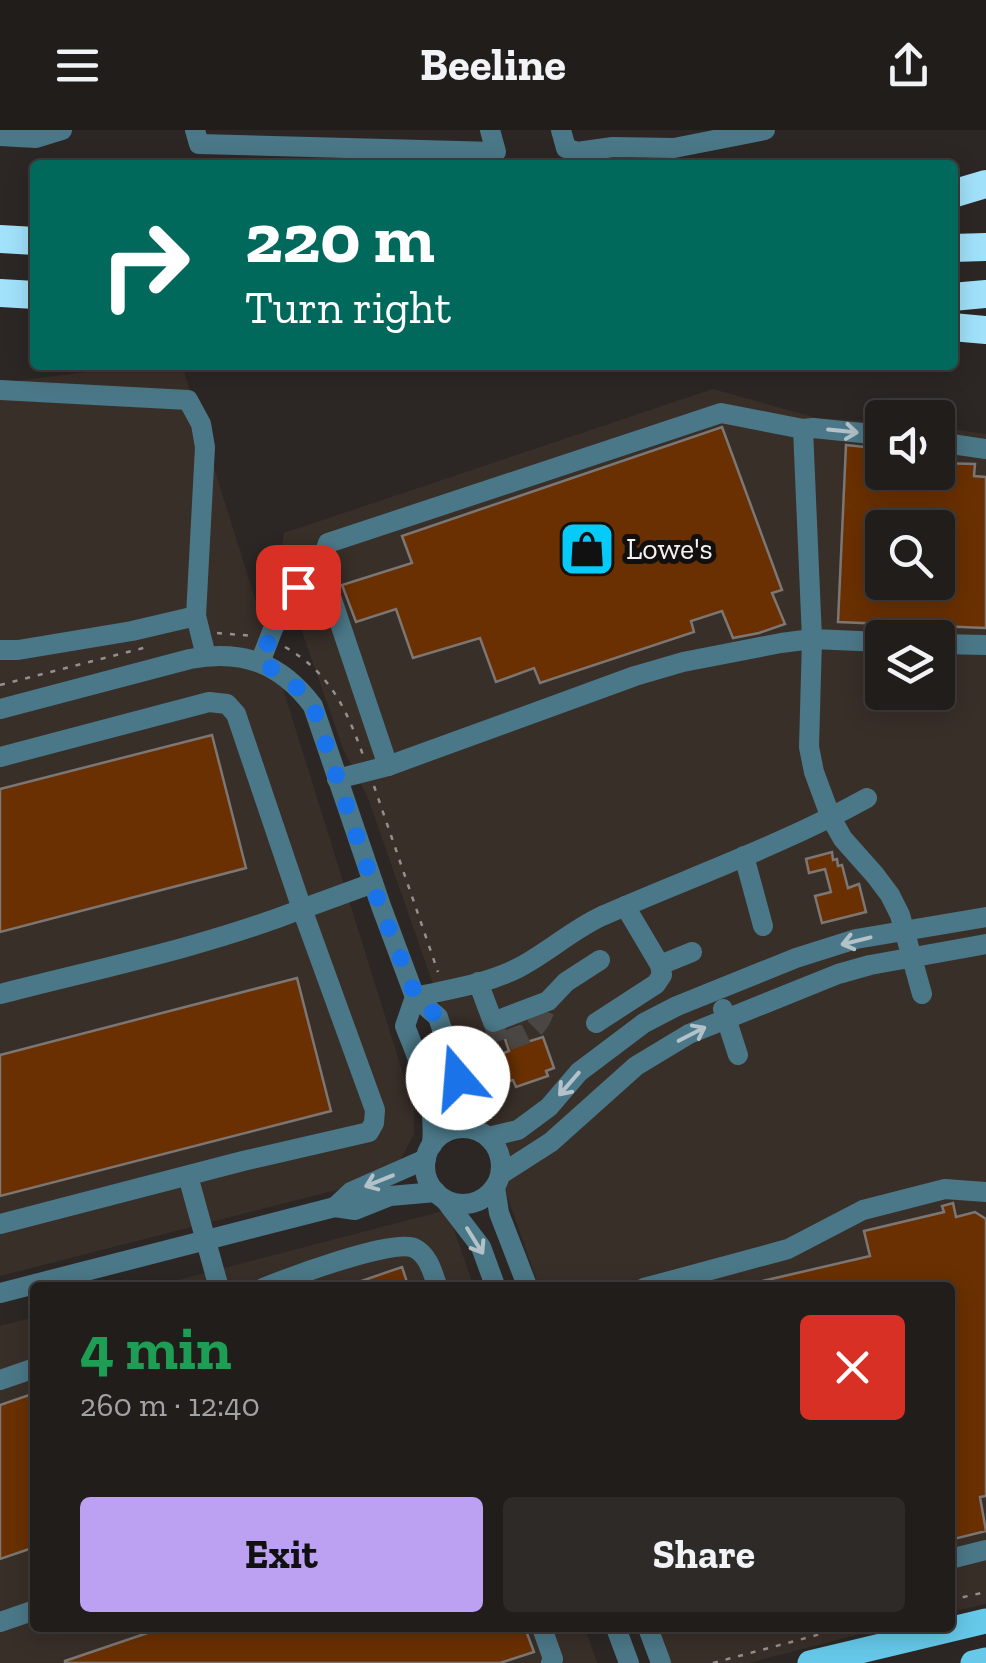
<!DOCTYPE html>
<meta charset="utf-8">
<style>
body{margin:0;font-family:"Zilla Slab",serif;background:#2d2a28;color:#f1f3f6;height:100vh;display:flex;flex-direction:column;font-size:38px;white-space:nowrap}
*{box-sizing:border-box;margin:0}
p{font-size:32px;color:#a2a2a3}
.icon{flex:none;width:55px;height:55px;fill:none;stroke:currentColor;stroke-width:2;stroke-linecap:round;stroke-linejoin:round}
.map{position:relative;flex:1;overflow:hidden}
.panel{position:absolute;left:30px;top:1152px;width:925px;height:350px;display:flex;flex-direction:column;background:#211d1b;border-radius:10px;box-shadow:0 5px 25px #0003,0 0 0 2px #3e3b3a}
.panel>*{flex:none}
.guide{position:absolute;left:30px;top:30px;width:928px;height:210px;border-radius:10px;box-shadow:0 5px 25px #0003,0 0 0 2px #3e3b3a;background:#00695c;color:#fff;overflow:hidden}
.tools{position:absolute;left:865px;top:270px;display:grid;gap:20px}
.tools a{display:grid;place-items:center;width:90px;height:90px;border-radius:10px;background:#211d1b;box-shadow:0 5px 25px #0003,0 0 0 2px #3e3b3a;font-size:50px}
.pin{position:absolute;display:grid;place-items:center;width:85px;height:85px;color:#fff;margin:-42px;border-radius:20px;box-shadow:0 5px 15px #0006}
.me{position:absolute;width:110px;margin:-55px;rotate:342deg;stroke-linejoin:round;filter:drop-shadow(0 0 8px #0008)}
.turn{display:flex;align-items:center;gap:35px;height:210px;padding:0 50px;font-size:45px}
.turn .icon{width:130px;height:130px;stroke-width:2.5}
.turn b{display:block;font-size:70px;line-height:85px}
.round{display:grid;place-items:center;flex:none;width:105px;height:105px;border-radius:10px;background:#2d2a28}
.summary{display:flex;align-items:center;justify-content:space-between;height:170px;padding:0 50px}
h1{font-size:60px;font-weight:800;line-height:75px;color:#1e9e55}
.button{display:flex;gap:20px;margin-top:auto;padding:20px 50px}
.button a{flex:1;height:115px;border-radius:10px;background:#bca0f2;color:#111;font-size:40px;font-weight:800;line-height:115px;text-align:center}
.button a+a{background:#2d2a28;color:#f1f3f6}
header{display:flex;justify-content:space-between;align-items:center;height:130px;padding:0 50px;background:#211d1b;font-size:45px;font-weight:800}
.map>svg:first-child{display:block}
.built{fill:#392f29;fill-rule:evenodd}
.building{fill:#6a3001;stroke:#7c7774;stroke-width:2.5;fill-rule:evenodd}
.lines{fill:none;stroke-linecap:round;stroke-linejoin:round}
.minor-tunnel{stroke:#4a4643;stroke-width:20;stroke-dasharray:20 10;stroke-linecap:butt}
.path{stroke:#94908e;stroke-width:2.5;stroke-dasharray:5 8;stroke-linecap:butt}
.minor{stroke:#4b7888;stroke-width:20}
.major{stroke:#66c9ea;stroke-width:25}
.highway{stroke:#a1e2fa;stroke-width:28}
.oneway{stroke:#b2c2c8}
.route{stroke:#1a73e8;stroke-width:18;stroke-dasharray:0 32.4}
.labels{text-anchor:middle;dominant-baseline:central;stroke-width:10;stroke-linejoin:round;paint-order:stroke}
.poi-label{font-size:30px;fill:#f6f3f2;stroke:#12100f;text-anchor:start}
</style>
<header><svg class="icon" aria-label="menu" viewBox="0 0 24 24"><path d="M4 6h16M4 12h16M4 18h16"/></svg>Beeline<svg class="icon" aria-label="share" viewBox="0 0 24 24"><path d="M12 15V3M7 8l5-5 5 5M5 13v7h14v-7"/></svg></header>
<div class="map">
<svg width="986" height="1533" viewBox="0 0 986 1533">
<rect width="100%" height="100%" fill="#2c2724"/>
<g class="built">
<polygon points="143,235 182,235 414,979 414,1004 397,1036 352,1056 0,1146 0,253"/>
<path d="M713,259l104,29 65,4v50h56v-45l48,7v1170l-36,8v-324l-411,-1 -171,-489 -24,-47 -62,-176 -2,-16 4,-26zM882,398h56v54h-56zM882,508h56v54h-56z"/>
<polygon points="447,1080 474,1157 147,1158"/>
<polygon points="35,1187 35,1498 585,1498 597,1533 0,1533 0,1196"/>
<polygon points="658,1498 883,1498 749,1533 671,1533"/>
</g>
<g class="building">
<polygon points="722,297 782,460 772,463 785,494 759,503 733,508 722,481 691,491 694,502 540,553 534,538 496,552 480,508 413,528 396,479 356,492 342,455 412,433 402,406"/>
<path d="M846,315l29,3 -1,11 8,1v12h56v-9l37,1 -1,12 12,1v151l-148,-6zM882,398h56v54h-56z"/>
<polygon points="212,605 246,738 0,802 0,659"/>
<polygon points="832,722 833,730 837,729 838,736 842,735 848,758 859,754 866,782 822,793 815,766 831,762 825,739 809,743 806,729"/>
<polygon points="297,848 331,981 0,1066 0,925"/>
<polygon points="519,897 524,913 543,907 554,938 546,941 548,946 516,957 513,950 510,951 501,924 509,921 503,903"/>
<polygon points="953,1073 956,1087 975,1082 986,1089 986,1366 980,1367 986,1401 950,1410 950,1158 754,1158 754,1153 870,1126 864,1101 944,1082 942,1076"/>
<polygon points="402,1137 409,1158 347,1158 347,1156"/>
<polygon points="35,1263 35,1417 0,1429 0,1275"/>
<polygon points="162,1498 525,1498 534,1522 500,1533 65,1533 65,1531"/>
</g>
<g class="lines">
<path class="minor-tunnel" d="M493,892l7,21c31,-11 37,-9 48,-42"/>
<g class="path">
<polyline points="217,503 254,506"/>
<path d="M285,517c45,26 61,61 78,108"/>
<polyline points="0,555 151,516"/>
<polyline points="374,656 438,842"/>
<polyline points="950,1470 986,1462"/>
<polyline points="713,1533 843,1498"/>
</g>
<g class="minor">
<polyline points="195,0 199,14 496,22 490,0"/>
<polyline points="561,0 566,18 577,22 613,17 674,18 765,0"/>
<polyline points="0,6 36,8 62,0"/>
<polyline points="0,260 188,270 201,294 205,317 196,486 206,526"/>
<polyline points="803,299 812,509 809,617 814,642 831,688 843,709 875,745 890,765 900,785 922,864"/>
<polyline points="938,312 986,319"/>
<polyline points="938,514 986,515"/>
<polyline points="0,520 18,520 132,501 196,486"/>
<path d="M260,532c19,-45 18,-63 63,-89"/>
<path d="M0,579l190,-50c52,-10 91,4 123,47l68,200 34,91 23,20 36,112"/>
<path d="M0,627l209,-55 18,2 9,10 66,195c-98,38 -201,59 -302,85"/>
<polyline points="388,636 323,443 324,425 328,413 721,283 803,299 813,298 882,305"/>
<polyline points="337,649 388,636 635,546 683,532 781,513 812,509 882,512"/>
<polyline points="744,726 763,796"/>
<polyline points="660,835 692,822"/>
<polyline points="478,852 493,892 548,871 566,852 600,830"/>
<path d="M415,867c34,-8 72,-13 103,-29 29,-15 54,-38 84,-52 89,-39 180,-71 265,-118"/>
<path d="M415,867l-10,29c16,41 31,73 27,119"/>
<polyline points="723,879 738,925"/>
<polyline points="596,893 656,854 662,845 660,835 625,776"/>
<circle cx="463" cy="1036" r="38"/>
<polyline points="488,1007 518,1000 549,977 579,942 644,893 677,876 796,828 856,809 986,787"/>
<polyline points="501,1044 551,1012 636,936 689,904 838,844 870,835 986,814"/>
<polyline points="188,1046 219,1158"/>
<polyline points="495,1057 499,1083 528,1158"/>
<polyline points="445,1070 481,1117 496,1158"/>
<polyline points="335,1077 351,1062 426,1029"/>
<polyline points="0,1094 243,1031 369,1002 374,993 375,980 302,779 373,753"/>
<path d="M263,1158c25,-10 130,-50 151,-40 15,7 19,26 24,40"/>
<polyline points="644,1158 788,1119 863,1080 945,1059 986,1062"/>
<polyline points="0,1163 335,1077 355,1080 390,1066 436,1062"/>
<polyline points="0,1250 35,1238"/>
<polyline points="950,1429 986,1420"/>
<polyline points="0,1492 35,1480"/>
<polyline points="542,1498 553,1529 551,1533"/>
<polyline points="616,1498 629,1533"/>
<polyline points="648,1498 661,1533"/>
</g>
<g class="major">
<polyline points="810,1533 986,1491"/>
<polyline points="973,1533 986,1530"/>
</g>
<g class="highway">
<polyline points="952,64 986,54"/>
<polyline points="0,109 35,111"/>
<polyline points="952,118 986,117"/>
<polyline points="0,163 35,165"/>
<polyline points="952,167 986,164"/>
<polyline points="952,197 986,200"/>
</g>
</g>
<defs><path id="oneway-shaft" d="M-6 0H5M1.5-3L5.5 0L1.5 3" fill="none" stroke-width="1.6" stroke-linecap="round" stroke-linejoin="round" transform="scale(2.5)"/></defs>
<g class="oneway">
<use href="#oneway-shaft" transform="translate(843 301) rotate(6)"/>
<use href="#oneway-shaft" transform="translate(856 811) rotate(166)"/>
<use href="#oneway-shaft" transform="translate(692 904) rotate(-27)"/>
<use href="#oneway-shaft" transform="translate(569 954) rotate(131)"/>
<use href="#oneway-shaft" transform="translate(379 1051) rotate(158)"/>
<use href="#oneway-shaft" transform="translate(475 1111) rotate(58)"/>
</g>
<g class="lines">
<path class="route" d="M298,457l-14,17 -24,58c23,12 38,24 53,44l67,200 36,91 22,20 20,61"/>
</g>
<defs>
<g id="shop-square" transform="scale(2.875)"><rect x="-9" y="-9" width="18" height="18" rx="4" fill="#06cbf9" stroke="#12100f"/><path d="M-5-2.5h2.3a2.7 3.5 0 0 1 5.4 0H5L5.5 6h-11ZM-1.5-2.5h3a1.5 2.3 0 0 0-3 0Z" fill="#111"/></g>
</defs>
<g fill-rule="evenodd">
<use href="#shop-square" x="587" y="419"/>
</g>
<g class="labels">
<g class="poi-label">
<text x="626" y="419">Lowe's</text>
</g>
</g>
</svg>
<div class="tools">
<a><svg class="icon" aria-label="sound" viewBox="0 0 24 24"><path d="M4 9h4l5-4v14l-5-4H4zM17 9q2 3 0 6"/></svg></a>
<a><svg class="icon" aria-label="search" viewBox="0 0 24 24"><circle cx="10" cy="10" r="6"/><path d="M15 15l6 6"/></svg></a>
<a><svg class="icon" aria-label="layers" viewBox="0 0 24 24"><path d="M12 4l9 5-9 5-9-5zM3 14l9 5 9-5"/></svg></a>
</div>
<div class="pin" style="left:298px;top:457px;background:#d93025"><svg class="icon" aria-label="arrive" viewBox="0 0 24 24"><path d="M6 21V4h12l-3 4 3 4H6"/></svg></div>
<svg class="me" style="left:458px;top:948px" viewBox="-20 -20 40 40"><circle r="19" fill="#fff"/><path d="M0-13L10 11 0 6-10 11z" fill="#1a73e8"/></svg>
<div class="guide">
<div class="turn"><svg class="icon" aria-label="right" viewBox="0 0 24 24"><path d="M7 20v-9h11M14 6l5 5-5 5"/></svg><div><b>220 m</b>Turn right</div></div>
</div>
<section class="panel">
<div class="summary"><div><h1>4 min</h1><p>260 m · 12:40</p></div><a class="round" style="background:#d93025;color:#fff"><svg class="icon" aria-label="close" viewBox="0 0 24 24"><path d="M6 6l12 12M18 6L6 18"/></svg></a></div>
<div class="button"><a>Exit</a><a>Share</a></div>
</section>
</div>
